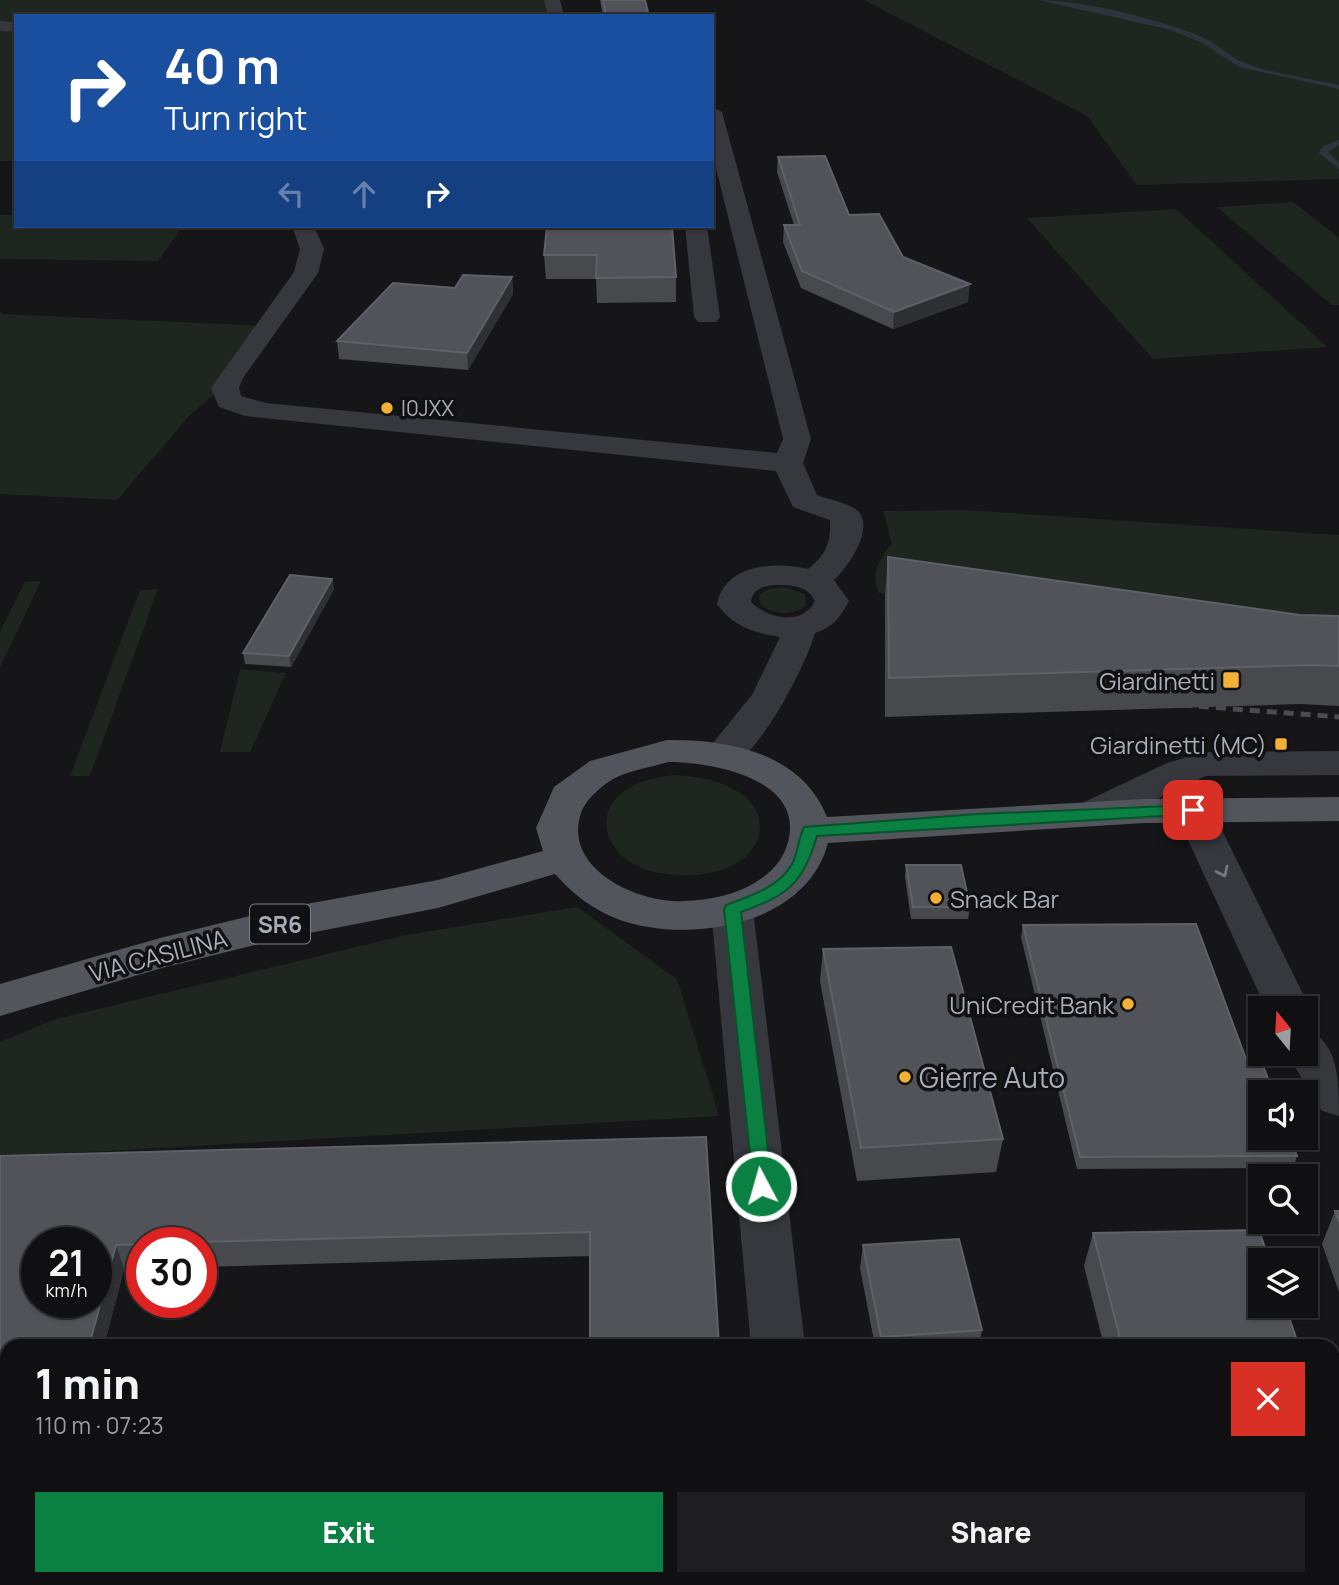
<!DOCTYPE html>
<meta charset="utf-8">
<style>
body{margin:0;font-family:Manrope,sans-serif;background:#1e1e20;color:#f1f3f6;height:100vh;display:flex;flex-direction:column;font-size:26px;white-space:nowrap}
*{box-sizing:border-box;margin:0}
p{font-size:23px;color:#9c9d9f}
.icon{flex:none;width:38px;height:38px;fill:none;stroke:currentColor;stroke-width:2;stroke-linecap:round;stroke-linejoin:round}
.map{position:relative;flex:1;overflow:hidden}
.drawer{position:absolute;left:0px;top:1339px;width:1340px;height:247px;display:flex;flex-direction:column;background:#101012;border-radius:21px 21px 0 0;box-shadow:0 2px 5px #0004,0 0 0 2px #303032}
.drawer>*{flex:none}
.top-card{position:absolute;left:14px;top:14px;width:700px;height:214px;border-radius:0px;box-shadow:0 2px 5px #0004,0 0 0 2px #303032;background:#1a4fa0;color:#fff;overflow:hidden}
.needle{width:46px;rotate:342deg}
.controls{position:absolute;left:1248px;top:996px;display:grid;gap:14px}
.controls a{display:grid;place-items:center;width:70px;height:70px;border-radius:0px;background:#101012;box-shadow:0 2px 5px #0004,0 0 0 2px #303032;font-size:35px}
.speed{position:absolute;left:21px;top:1227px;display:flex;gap:14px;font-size:35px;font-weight:700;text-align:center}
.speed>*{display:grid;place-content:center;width:91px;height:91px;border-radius:50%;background:#101012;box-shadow:0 2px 5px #0004,0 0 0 2px #303032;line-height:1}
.speed small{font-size:18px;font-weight:400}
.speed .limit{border:10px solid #d22;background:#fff;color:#111}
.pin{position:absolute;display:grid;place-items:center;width:60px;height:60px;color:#fff;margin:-30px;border-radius:14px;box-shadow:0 4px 10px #0006}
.me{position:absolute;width:77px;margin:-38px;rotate:354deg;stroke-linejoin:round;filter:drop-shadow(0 0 5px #0008)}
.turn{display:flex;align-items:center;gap:24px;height:147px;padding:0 35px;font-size:32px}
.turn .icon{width:91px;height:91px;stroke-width:2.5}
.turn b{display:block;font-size:49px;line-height:60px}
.lanes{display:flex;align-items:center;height:66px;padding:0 35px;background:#0003;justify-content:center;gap:35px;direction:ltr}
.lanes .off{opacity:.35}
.round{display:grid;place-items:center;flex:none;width:74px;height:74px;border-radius:0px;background:#1e1e20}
.head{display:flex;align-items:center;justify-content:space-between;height:119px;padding:0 35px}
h1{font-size:42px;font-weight:800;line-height:52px}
.primary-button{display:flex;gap:14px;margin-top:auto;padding:14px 35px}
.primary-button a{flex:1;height:80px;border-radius:0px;background:#0b8043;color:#fff;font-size:28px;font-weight:800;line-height:80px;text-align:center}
.primary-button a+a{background:#1e1e20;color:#f1f3f6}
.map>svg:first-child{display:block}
.green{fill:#1e261f}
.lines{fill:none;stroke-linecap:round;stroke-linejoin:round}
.stream{fill:#2c353c;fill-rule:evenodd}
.minor{fill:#37383d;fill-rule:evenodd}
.major{fill:#53555c;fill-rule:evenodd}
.rail{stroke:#4a4c52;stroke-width:5;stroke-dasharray:10 7;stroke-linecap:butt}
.wall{fill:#47494d}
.shaded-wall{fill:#2f3033}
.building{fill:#525359;stroke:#5f6168;stroke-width:2;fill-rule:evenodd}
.oneway{stroke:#757881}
.route{fill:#0b8043;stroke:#07532c;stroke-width:2}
.poi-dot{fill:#f2b134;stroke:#111113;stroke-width:2.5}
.labels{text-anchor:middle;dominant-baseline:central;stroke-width:7;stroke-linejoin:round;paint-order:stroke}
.far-poi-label{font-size:21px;fill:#a8adb8;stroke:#111113;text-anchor:start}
.shield{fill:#111113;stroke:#7b7e86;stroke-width:2}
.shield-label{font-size:23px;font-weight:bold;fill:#a8adb8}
.poi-label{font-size:24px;fill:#a8adb8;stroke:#111113;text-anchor:end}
.street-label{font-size:24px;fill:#a8adb8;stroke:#111113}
.near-poi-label{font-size:28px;fill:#a8adb8;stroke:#111113;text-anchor:start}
</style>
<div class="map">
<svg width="1339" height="1585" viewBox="0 0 1339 1585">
<rect width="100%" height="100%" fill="#161618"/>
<g class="green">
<polygon points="0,0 556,0 561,16 16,16 16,161 0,161"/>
<polygon points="864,0 1339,0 1339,179 1137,185 1087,116"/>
<polygon points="1293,202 1339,238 1339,305 1332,305 1217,207"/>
<polygon points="1176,209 1327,347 1153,359 1027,218"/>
<polygon points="0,215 16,215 16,226 183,226 158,261 0,259"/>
<polygon points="0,312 3,314 268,326 227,383 189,416 117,500 0,494"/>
<path d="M965,510l374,25v108l-148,-7 -312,-43c-9,-22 0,-32 13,-50l-9,-32z"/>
<polygon points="41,581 0,667 0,632 25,582"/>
<path d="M784,587l21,7 1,12c-14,10 -32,9 -46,-2l-1,-9 10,-6z"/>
<polygon points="158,589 90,776 70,776 140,590"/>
<polygon points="240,669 286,673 250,752 220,752"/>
<path d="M673,775c124,4 107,107 3,100 -15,-1 -32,-4 -46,-13 -28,-19 -34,-52 -3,-73 13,-9 31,-11 46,-14z"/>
<polygon points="577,907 677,979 719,1116 0,1157 0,1042 56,1019 407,935"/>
</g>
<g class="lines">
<g class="stream">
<path d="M1038,0c44,0 125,20 166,38 15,6 26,20 41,25 24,10 67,16 94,22v4l-100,-22 -38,-25 -34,-13z"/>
<polygon points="1339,140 1339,145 1328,152 1339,162 1339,169 1319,153 1323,146"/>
</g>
<g class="minor">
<polygon points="544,0 560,0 564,16 548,16"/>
<polygon points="0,21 16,22 16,32 0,31"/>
<path d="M712,106l10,6 89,327 -8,24 14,32c11,4 26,7 37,13 25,15 -6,60 -20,72l15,21c-9,17 -16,26 -34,32 -9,32 -51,113 -80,130 -8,5 -18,2 -26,0l-6,-8 49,-60 28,-58c-26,-4 -48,-11 -63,-33 8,-40 58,-43 91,-35 18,-14 23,-26 22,-49l-37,-13 -17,-36 -531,-55 -26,-9 -8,-19 83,-116 6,-23 -8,-23h22l10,23 -6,24 -75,105 -4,10 2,8 25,7 511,50 6,-14 -71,-287zM780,585c14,0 28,2 35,16 -12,25 -47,18 -64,1 2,-15 15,-17 29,-17z"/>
<polygon points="685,226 707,226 720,317 716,322 698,322 694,317"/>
<polygon points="1339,751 1339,775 1206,776 1108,822 1094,825 1080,822 1074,813 1080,804 1167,763 1204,752"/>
<polygon points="1193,798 1207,801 1212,810 1310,1008 1306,1016 1306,1008 1266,1008 1174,810 1179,801"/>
<polygon points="732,895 747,899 753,909 805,1346 751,1346 711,909 717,899"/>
<path d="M1306,1029c33,13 33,52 33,87l-17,-5 -35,-57h19z"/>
<polygon points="772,1578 832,1578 833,1585 773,1585"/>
</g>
<path class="major" d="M667,740c61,-1 135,13 160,77l317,-18 195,-2v24l-195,2 -316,20c-22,83 -138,101 -208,77 -27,-10 -46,-25 -65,-46l-117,34 -159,31 -117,29 -162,48v-32l160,-46 119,-29 159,-29 105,-29 -7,-23 18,-41 36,-26zM668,762c43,0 137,16 120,80 -5,18 -16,30 -32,40 -20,13 -47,18 -71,19 -46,3 -123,-32 -104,-88 5,-14 22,-29 36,-36 15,-7 35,-10 51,-15z"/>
<polyline class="rail" points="1182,705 1339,717"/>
</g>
<g class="wall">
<polygon points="600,0 645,0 649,16 603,16"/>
<polygon points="778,157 849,215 903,257 968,302 893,329 801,288 783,242 784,225 794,225 777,172"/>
<polygon points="547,226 676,277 676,302 597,303 596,279 546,279 544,255"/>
<polygon points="512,277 513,294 468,370 339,359 337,341 455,288"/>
<polygon points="888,557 1300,615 1339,616 1339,706 1300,704 885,717 885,595"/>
<polygon points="332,579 334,589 291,667 245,664 243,653"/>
<polygon points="906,865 970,907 968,919 911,919 905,877"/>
<polygon points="1023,925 1297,1156 1293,1168 1077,1169 1021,937"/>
<polygon points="823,949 1003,1139 996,1172 857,1181 820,981"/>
<polygon points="706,1137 590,1256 201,1267 201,1242 142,1242 142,1269 124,1269 104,1346 7,1346 7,1578 0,1585 0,1156"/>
<polygon points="1335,1211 1339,1211 1339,1292 1322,1244"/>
<polygon points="1093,1233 1299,1346 1104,1346 1084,1266"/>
<polygon points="863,1245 982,1330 979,1346 875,1346 860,1268"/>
<polygon points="1337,1455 1339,1585 1136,1585 1135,1578 1334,1578"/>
<polygon points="917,1578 1060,1578 1058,1585 917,1585"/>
</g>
<g class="shaded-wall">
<polygon points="512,277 513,294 468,370 467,353"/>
<polygon points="970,284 968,302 893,329 894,312"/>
<polygon points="332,579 334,589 291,667 289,656"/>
<polygon points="116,1245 124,1269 104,1346 89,1346"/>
</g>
<g class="building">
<polygon points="603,0 645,0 649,16 606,16"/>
<polygon points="825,156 849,215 879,214 903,257 970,284 894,312 802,271 784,225 800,225 778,157"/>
<polygon points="547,226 672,226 676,277 596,278 597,255 544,255"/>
<polygon points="463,275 512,277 467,353 337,341 393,283 455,288"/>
<polygon points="888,557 1300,615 1339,616 1339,666 1311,665 889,678"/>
<polygon points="290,575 332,579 289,656 243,653"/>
<polygon points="906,865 961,865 970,907 913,907"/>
<polygon points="1196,924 1246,1059 1261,1060 1273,1092 1260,1092 1260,1138 1290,1138 1297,1156 1080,1157 1023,925"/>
<polygon points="951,947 1003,1139 861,1148 823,949"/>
<path d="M706,1137l13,209h-129v-114l-394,10h-54v2l-26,1 -27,101h-82v232h727v7h-734v-429zM37,1242h59v60h-59z"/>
<polygon points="1335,1211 1339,1211 1339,1222"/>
<polygon points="1259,1230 1269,1260 1260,1260 1260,1306 1285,1306 1299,1346 1122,1346 1093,1233"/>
<polygon points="959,1239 982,1330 881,1337 863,1245"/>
<polygon points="1334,1445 1337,1455 1339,1455 1339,1585 1155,1585 1154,1578 1334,1578"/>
<polygon points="923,1578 1007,1578 1008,1585 924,1585"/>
</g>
<defs><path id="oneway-chevron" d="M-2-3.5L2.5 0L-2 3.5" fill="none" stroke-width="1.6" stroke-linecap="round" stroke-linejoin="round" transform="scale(1.75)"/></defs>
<use class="oneway" href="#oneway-chevron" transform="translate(1223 872) rotate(65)"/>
<path class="route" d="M1193,805l8,5 -2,4 -382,22c-14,48 -29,59 -76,76l31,274 -4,5h-14l-30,-282 2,-4c22,-8 54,-18 66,-41 6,-11 6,-25 12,-37l174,-13z"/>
<g class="poi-dot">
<circle cx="387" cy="408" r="7"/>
<rect x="1222" y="671" width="18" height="18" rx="3.5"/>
<rect x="1274" y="737" width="14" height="14" rx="3.5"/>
<circle cx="936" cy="898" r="7"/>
<circle cx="1128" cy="1004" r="7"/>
<circle cx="905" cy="1077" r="7"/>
</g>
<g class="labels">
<g class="far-poi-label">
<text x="401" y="408">I0JXX</text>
</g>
<rect class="shield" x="250" y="904.5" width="60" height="39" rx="5"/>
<g class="shield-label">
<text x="280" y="924">SR6</text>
</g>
<g class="poi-label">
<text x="1215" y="680">Giardinetti</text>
<text x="1267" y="744">Giardinetti (MC)</text>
<text x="950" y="898" text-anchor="start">Snack Bar</text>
<text x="1114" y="1004">UniCredit Bank</text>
</g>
<g class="street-label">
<text transform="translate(158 955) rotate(-15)">VIA CASILINA</text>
</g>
<g class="near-poi-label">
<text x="919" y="1077">Gierre Auto</text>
</g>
</g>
</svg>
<div class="controls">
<a><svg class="needle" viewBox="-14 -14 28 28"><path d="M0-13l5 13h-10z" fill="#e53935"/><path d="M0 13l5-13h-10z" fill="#9c9d9f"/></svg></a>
<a><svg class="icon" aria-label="sound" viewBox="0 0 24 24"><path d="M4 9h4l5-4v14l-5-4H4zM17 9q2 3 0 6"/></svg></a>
<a><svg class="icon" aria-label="search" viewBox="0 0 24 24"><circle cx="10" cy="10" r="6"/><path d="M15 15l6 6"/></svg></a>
<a><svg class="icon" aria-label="layers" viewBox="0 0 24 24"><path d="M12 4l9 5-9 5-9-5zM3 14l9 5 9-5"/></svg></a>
</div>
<div class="speed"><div>21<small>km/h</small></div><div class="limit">30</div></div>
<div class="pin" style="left:1193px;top:810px;background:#d93025"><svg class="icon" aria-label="arrive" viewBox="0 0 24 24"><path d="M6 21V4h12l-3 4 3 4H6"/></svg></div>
<svg class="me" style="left:761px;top:1186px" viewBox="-20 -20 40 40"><circle r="17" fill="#0b8043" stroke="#fff" stroke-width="3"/><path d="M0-11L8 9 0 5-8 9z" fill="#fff"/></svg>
<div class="top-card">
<div class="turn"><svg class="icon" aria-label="right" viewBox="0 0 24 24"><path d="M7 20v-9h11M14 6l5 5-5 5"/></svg><div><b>40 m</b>Turn right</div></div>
<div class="lanes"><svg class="icon off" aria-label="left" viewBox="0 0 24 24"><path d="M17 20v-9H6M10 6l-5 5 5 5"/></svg><svg class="icon off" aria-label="ahead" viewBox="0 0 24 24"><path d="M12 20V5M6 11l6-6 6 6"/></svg><svg class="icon" aria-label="right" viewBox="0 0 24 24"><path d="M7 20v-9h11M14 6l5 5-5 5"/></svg></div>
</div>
<section class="drawer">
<div class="head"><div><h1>1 min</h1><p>110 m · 07:23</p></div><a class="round" style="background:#d93025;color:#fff"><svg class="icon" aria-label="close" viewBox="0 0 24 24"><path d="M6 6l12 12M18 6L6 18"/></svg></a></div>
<div class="primary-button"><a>Exit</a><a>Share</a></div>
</section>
</div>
